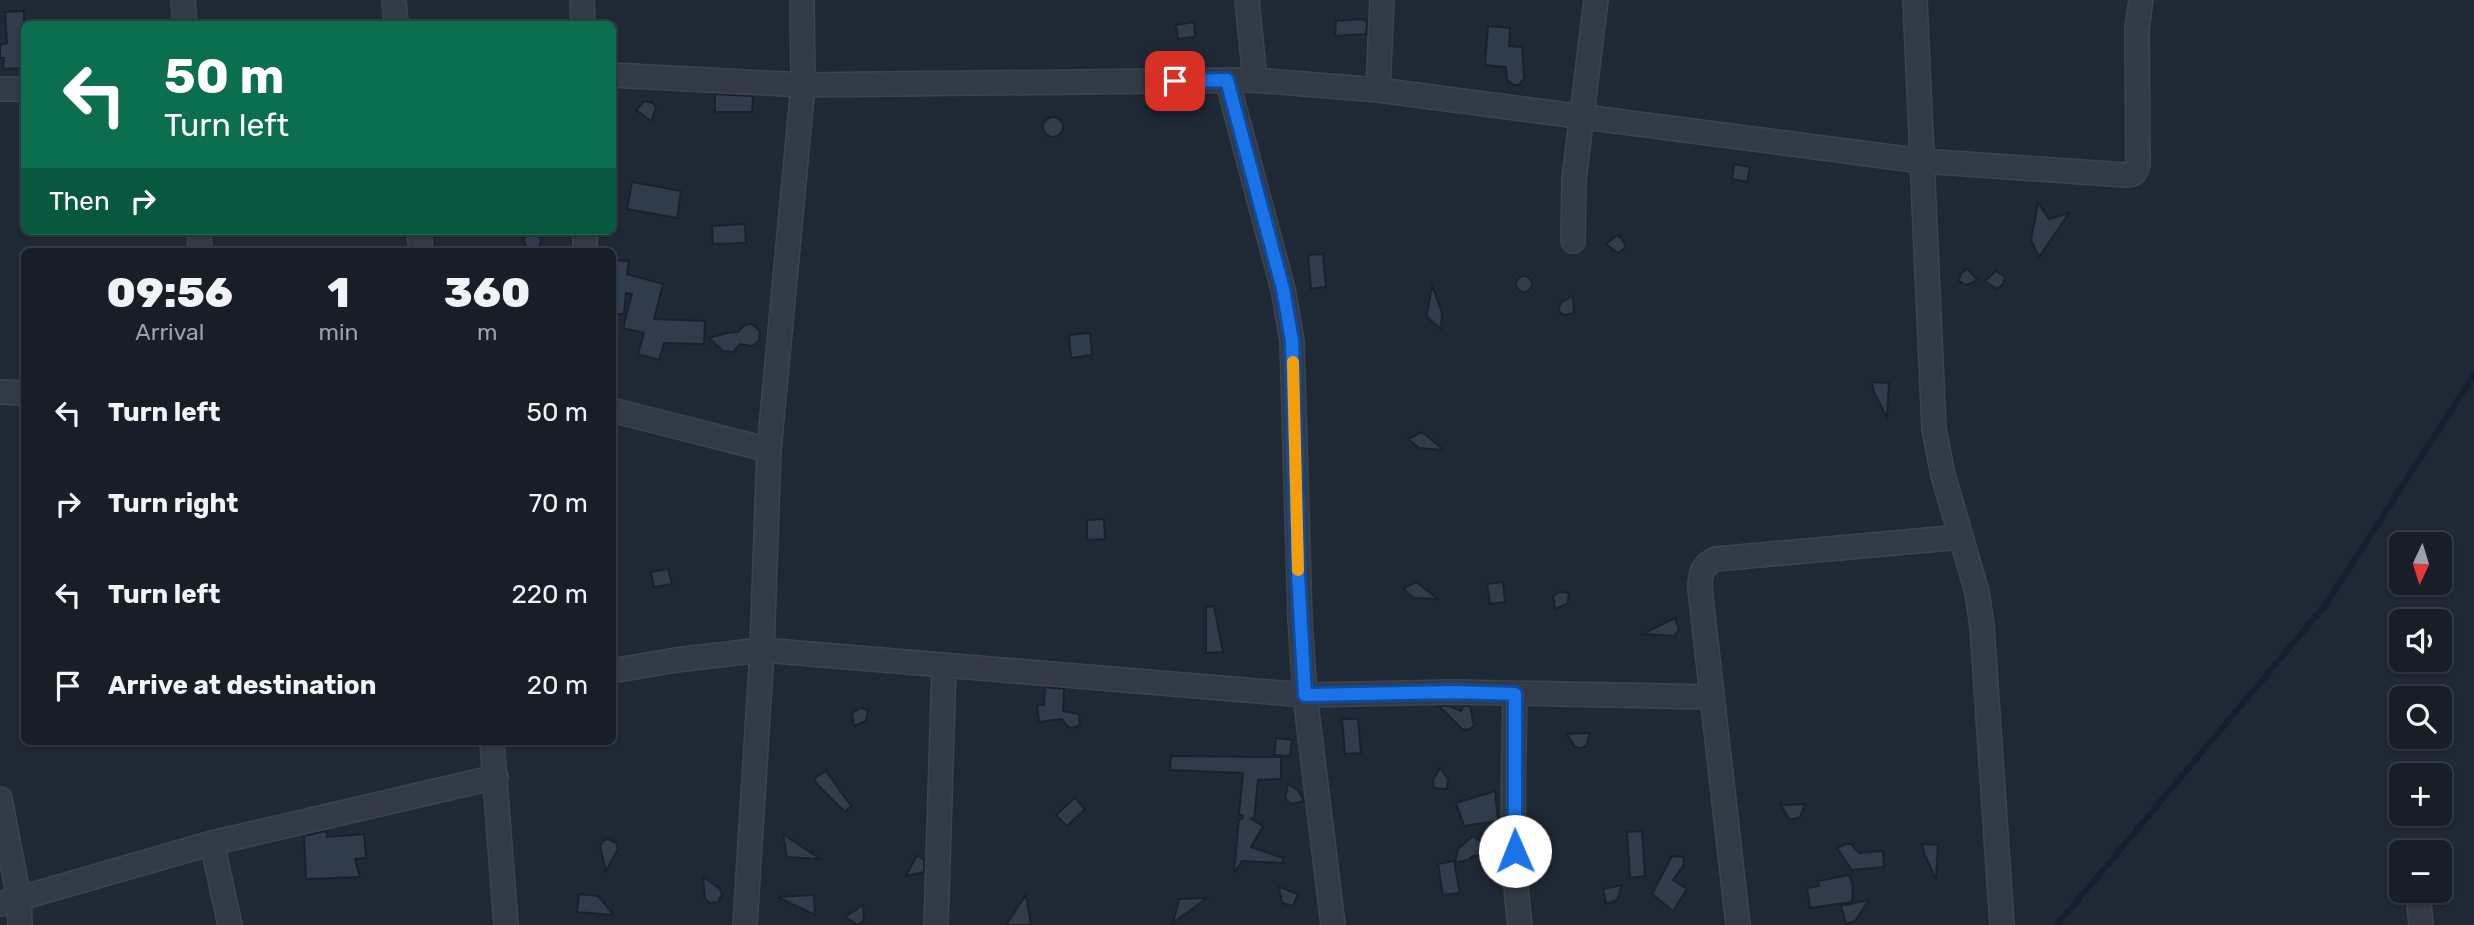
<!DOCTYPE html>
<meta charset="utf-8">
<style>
body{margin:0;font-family:Rubik,sans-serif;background:#242b34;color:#f1f3f6;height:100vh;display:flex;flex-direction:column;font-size:26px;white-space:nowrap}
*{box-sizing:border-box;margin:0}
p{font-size:23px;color:#9ea2a8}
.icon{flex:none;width:38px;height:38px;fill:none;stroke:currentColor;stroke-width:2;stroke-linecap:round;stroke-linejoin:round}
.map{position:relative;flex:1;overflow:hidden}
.sheet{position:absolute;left:21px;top:248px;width:595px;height:497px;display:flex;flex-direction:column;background:#171e28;border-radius:10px;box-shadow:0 2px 5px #0004,0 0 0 2px #363c45}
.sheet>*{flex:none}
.hud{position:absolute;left:21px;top:21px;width:595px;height:214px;border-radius:10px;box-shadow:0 2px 5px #0004,0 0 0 2px #363c45;background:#0b6e4f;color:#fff;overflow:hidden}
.needle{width:46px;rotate:184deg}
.fabs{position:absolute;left:2389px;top:532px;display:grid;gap:14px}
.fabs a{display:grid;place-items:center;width:63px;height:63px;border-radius:10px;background:#171e28;box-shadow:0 2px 5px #0004,0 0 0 2px #363c45;font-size:35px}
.pin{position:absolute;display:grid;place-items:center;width:60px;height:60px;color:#fff;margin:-30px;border-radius:14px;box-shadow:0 4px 10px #0006}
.me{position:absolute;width:77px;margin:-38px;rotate:359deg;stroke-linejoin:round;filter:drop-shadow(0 0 5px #0008)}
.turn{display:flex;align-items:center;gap:24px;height:147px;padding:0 28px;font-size:32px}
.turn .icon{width:91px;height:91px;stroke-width:2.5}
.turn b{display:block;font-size:49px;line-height:60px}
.then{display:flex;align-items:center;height:66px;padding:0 28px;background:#0003;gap:14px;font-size:26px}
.eta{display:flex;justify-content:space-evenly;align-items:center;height:119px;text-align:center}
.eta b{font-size:42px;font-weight:800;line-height:49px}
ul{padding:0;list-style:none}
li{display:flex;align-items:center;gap:21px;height:91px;padding:0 28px}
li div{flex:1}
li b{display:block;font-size:26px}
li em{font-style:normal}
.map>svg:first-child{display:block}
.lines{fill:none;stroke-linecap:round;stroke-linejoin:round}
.stream{stroke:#132031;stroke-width:6}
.building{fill:#303c4c;stroke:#1a212c;stroke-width:2}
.street-casing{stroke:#3b434f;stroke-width:26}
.street{stroke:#323a45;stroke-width:23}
.route-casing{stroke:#114b97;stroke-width:18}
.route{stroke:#1a73e8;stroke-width:12}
.slow{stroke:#f59e0b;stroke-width:12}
</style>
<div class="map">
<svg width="2474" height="925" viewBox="0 0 2474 925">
<rect width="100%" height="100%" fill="#1f2835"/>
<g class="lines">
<polyline class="stream" points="2057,925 2326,604 2474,375"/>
</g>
<g class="building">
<polygon points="24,11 24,47 20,47 22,68 3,69 4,58 0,58 0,45 7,43 5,12"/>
<polygon points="1364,19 1367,23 1366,34 1335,36 1336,21"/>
<polygon points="1194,22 1195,37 1178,39 1176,25"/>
<polygon points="1488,26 1510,28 1509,46 1522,47 1524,78 1519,85 1514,85 1507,80 1506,67 1485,65"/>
<polygon points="715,94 753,96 752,112 715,112"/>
<polygon points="644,101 653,103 656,108 651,121 636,110"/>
<circle cx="1053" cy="127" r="10"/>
<polygon points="1734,164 1750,167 1747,182 1732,179"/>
<polygon points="632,182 681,191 677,218 627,209"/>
<polygon points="2038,203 2049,219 2069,213 2039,257 2031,240"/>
<polygon points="745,224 746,243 713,244 712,226"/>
<polygon points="522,231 539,231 541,242 539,247 532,250 526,247"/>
<polygon points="1617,235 1622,239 1626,247 1618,253 1606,244"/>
<polygon points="1323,254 1326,287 1311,289 1308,255"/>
<polygon points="612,260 629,261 627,274 663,284 654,319 705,321 704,344 664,343 659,360 638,354 644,333 623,328 632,294 626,293 624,314 612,314"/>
<polygon points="1967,269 1978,280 1966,285 1959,281 1961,273"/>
<polygon points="1996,271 2005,277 2003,284 1997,289 1985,281"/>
<circle cx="1524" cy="284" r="8"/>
<polygon points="1432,285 1442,313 1441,329 1428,318 1427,314"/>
<polygon points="1573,296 1574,313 1565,315 1558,311 1561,302"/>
<polygon points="752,324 760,331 759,341 752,346 740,344 733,352 723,351 709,338 727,333 738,332 745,325"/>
<polygon points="1090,333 1092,355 1071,358 1069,335"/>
<polygon points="1872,382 1889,383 1887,418 1874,392"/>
<polygon points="1422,432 1444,450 1419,448 1408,439"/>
<polygon points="1104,519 1105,539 1087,540 1087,520"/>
<polygon points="668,569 672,584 654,587 651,572"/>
<polygon points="1416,582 1438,599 1414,598 1403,589"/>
<polygon points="1503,582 1505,602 1490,604 1487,584"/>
<polygon points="1559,592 1569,593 1568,601 1567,604 1555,609 1553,596"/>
<polygon points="1214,606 1223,652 1206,653 1206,607"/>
<polygon points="1675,618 1679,630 1674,636 1643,634"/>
<polygon points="1045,687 1064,689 1063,711 1079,714 1080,725 1072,728 1068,727 1062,719 1039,722 1037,705 1044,705"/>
<polygon points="1439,706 1449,706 1461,711 1464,706 1470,706 1474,726 1468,730 1462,729"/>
<polygon points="861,708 868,710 866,721 854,726 852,713"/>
<polygon points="1342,719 1358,719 1361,753 1345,754"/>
<polygon points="1590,733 1586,746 1581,748 1575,747 1567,734"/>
<polygon points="1276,738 1292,740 1290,756 1274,755"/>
<polygon points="1171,756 1281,757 1281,779 1258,780 1254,819 1250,818 1263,826 1251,847 1283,858 1283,863 1242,861 1234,873 1239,819 1242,819 1243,816 1239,814 1243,773 1170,770"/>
<polygon points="1440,768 1448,779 1447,789 1434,788 1433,780"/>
<polygon points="826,771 851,806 845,812 816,783 815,778"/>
<polygon points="1288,784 1298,790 1304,801 1291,804 1285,798"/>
<polygon points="1495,791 1498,821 1464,826 1456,803"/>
<polygon points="1075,798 1085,809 1067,826 1056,815"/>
<polygon points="1805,804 1800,817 1795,819 1789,819 1781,805"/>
<polygon points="326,831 327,837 364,834 366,858 355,859 360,877 306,879 304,836"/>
<polygon points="1642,831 1645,876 1630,878 1627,832"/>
<polygon points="783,834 820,859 787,857"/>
<polygon points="1473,836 1495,852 1473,856 1468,860 1455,863 1458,849"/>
<polygon points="608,839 616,843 618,849 606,871 600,846 603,841"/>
<polygon points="1846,844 1851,844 1859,853 1883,851 1884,867 1852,870 1837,848"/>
<polygon points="1922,844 1938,845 1936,880 1924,853"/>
<polygon points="917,855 924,860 924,872 906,876"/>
<polygon points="1672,856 1684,857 1683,866 1673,880 1687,889 1673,911 1652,894"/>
<polygon points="1454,861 1460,893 1443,895 1438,864"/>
<polygon points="1849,875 1853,886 1852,902 1810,908 1807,888 1819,886 1818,881"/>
<polygon points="703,877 720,889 722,895 718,902 710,903 705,899"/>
<polygon points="1622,885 1617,900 1606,904 1603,889"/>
<polygon points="1279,887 1298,894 1293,906 1282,903"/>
<polygon points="579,894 598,896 614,915 577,912"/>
<polygon points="814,895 815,915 777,897"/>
<polygon points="1026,895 1031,925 1006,925"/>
<polygon points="1207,898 1173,923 1179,899"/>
<polygon points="1869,900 1855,921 1846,924 1841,906"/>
<polygon points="863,905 864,920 858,925 845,917"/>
</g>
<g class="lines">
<g class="street-casing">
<g id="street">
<polyline points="183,0 185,24"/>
<polyline points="394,0 396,24"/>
<polyline points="582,0 583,24"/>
<polyline points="1247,0 1255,80"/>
<polyline points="1915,0 1934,429 1943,475 1977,592 1982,626 2002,925"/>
<path d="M612,75l191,10 452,-5 123,10 544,71 203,14c9,0 11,-2 13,-11l-1,-136 4,-28"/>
<polyline points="1227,80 1283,289 1292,341 1300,619 1305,695 1333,925"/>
<polyline points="0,89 24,89"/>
<polyline points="1378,90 1382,0"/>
<polyline points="199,231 200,252"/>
<polyline points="419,231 421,252"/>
<polyline points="585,231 585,252"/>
<polyline points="1573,241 1574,179 1596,0"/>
<polyline points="0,392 24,393"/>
<polyline points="612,410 769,450"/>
<polyline points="612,671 676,660 762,650 1305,695 1455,692 1712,697"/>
<path d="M1515,694c-1,77 -5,155 5,231"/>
<polyline points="492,742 506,925"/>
<polyline points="0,799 19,898 20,925"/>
<polyline points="212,843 230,925"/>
<polyline points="2418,891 2421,925"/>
<polyline points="0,904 212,843 496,777"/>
<polyline points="745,925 762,650 769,450 803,85 802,0"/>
<polyline points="936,925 944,667"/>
<path d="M1738,925l-38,-336c0,-15 2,-24 16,-30l245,-22"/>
</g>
</g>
<use href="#street" class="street"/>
</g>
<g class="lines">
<g class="route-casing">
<polyline id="route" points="1175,81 1227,80 1283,289 1292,341 1298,574 1305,695 1455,692 1515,694 1515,851"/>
</g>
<use href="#route" class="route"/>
<polyline class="slow" points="1293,362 1298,570"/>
</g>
</svg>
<div class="fabs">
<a><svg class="needle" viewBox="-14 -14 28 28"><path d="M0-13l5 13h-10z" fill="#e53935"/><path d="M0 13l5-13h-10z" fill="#9ea2a8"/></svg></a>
<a><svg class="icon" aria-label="sound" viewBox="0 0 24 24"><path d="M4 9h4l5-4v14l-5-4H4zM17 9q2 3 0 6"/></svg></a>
<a><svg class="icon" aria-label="search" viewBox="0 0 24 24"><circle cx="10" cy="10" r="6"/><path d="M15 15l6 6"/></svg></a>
<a>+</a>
<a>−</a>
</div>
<div class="pin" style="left:1175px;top:81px;background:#d93025"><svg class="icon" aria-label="arrive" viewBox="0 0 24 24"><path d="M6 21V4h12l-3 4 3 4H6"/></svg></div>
<svg class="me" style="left:1515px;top:851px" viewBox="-20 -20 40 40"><circle r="19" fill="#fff"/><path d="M0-13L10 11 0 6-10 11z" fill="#1a73e8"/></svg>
<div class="hud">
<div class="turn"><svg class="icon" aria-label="left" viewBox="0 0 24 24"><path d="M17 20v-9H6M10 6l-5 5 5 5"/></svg><div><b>50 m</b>Turn left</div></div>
<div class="then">Then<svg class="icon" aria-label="right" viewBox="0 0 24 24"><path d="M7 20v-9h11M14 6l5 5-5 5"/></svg></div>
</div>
<section class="sheet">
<div class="eta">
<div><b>09:56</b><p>Arrival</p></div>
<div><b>1</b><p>min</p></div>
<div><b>360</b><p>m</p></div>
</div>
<ul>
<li><svg class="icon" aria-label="left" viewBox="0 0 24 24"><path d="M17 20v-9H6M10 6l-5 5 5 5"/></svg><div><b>Turn left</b></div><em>50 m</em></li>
<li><svg class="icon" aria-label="right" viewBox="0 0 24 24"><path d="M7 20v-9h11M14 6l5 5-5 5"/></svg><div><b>Turn right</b></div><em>70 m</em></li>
<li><svg class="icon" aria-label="left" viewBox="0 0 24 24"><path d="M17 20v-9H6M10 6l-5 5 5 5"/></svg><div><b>Turn left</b></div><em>220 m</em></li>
<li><svg class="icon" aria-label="arrive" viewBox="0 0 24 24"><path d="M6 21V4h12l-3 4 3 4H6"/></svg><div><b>Arrive at destination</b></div><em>20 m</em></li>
</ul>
</section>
</div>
